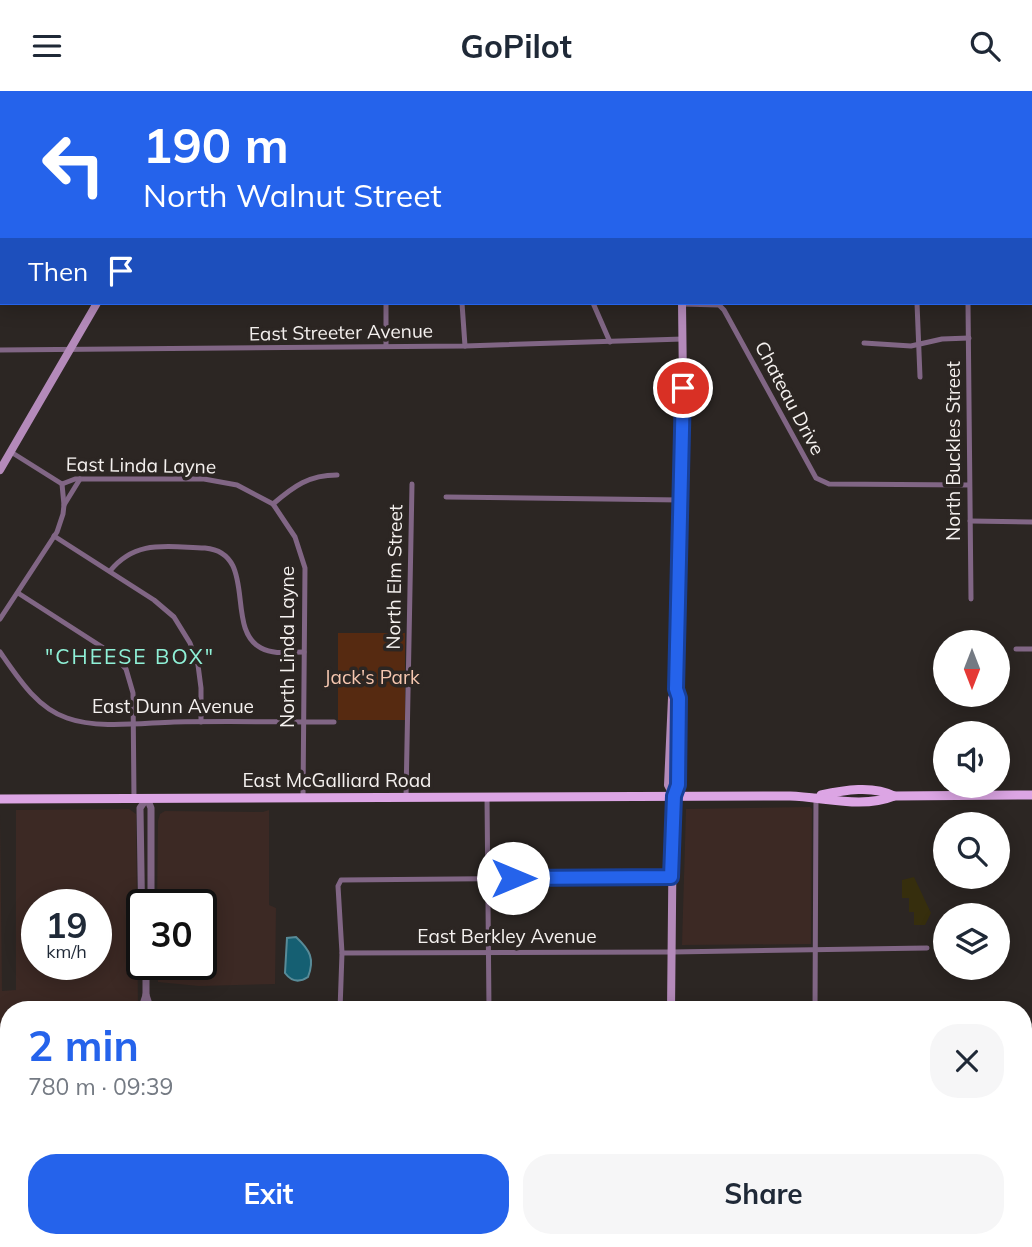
<!DOCTYPE html>
<meta charset="utf-8">
<style>
body{margin:0;font-family:Mulish,sans-serif;background:#f6f6f7;color:#1f2937;height:100vh;display:flex;flex-direction:column;font-size:26px;white-space:nowrap}
*{box-sizing:border-box;margin:0}
p{font-size:23px;color:#747a83}
.icon{flex:none;width:38px;height:38px;fill:none;stroke:currentColor;stroke-width:2;stroke-linecap:round;stroke-linejoin:round}
.map{position:relative;flex:1;overflow:hidden}
.side{position:absolute;left:0px;top:910px;width:1032px;height:247px;display:flex;flex-direction:column;background:#fff;border-radius:28px 28px 0 0;box-shadow:0 4px 18px #0003}
.side>*{flex:none}
.top-card{position:absolute;left:0px;top:0px;width:1032px;height:214px;box-shadow:0 4px 18px #0003;background:#2563eb;color:#fff;overflow:hidden}
.needle{width:46px;rotate:180deg}
.buttons{position:absolute;left:933px;top:539px;display:grid;gap:14px}
.buttons a{display:grid;place-items:center;width:77px;height:77px;border-radius:50%;background:#fff;box-shadow:0 4px 18px #0003;font-size:35px}
.speed{position:absolute;left:21px;top:798px;display:flex;gap:14px;font-size:35px;font-weight:700;text-align:center}
.speed>*{display:grid;place-content:center;width:91px;height:91px;border-radius:50%;background:#fff;box-shadow:0 4px 18px #0003;line-height:1}
.speed small{font-size:18px;font-weight:400}
.speed .limit{border:4px solid #111;border-radius:10px;background:#fff;color:#111}
.pin{position:absolute;display:grid;place-items:center;width:60px;height:60px;color:#fff;margin:-30px;border:4px solid #fff;border-radius:50%;box-shadow:0 2px 7px #0007}
.me{position:absolute;width:77px;margin:-38px;rotate:90deg;stroke-linejoin:round;filter:drop-shadow(0 0 5px #0008)}
.turn{display:flex;align-items:center;gap:24px;height:147px;padding:0 28px;font-size:32px}
.turn .icon{width:91px;height:91px;stroke-width:2.5}
.turn b{display:block;font-size:49px;line-height:60px}
.then{display:flex;align-items:center;height:66px;padding:0 28px;background:#0003;gap:14px;font-size:26px}
.round{display:grid;place-items:center;flex:none;width:74px;height:74px;border-radius:28px;background:#f6f6f7}
.overview{display:flex;align-items:center;justify-content:space-between;height:119px;padding:0 28px}
h1{font-size:42px;font-weight:700;line-height:52px;color:#2563eb}
.primary-button{display:flex;gap:14px;margin-top:auto;padding:14px 28px}
.primary-button a{flex:1;height:80px;border-radius:28px;background:#2563eb;color:#fff;font-size:28px;font-weight:700;line-height:80px;text-align:center}
.primary-button a+a{background:#f6f6f7;color:#1f2937}
header{display:flex;justify-content:space-between;align-items:center;height:91px;padding:0 28px;background:#fff;font-size:32px;font-weight:700}
.map>svg:first-child{display:block}
.commercial{fill:#3c2924;fill-rule:evenodd}
.green{fill:#562a11}
.sand{fill:#362e0d}
.water{fill:#155f72;stroke:#588b98;stroke-width:2}
.lines{fill:none;stroke-linecap:round;stroke-linejoin:round}
.minor{stroke:#816685;stroke-width:5}
.tertiary{stroke:#816685;stroke-width:7}
.secondary{stroke:#b48aba;stroke-width:8}
.primary{stroke:#dca5e4;stroke-width:9}
.route-casing{stroke:#184099;stroke-width:18}
.route{stroke:#2563eb;stroke-width:12}
.labels{text-anchor:middle;dominant-baseline:central;stroke-width:7;stroke-linejoin:round;paint-order:stroke}
.street-label{font-size:19px;fill:#f5f1ef;stroke:#2c2623}
.park-label{font-size:19px;fill:#f6c7b0;stroke:#2c2623}
.neighbourhood-label{font-size:21px;letter-spacing:2px;fill:#8ff1d7;stroke:#2c2623}
</style>
<header><svg class="icon" aria-label="menu" viewBox="0 0 24 24"><path d="M4 6h16M4 12h16M4 18h16"/></svg>GoPilot<svg class="icon" aria-label="search" viewBox="0 0 24 24"><circle cx="10" cy="10" r="6"/><path d="M15 15l6 6"/></svg></header>
<div class="map">
<svg width="1032" height="1156" viewBox="0 0 1032 1156">
<rect width="100%" height="100%" fill="#2c2623"/>
<g class="commercial">
<polygon points="810,716 812,718 811,853 682,854 686,718"/>
<path d="M129,718l7,5 2,196h-129v229h89l-7,8h-91v-433l2,177 14,-1v-180zM37,814h59v59h-59z"/>
<polygon points="269,719 269,814 276,817 275,893 199,895 158,891 157,873 201,873 201,814 157,814 158,730 160,723 165,720 263,721"/>
</g>
<rect class="green" x="338" y="542" width="67" height="87"/>
<polygon class="sand" points="914,786 931,822 925,834 914,834 914,821 909,821 909,807 902,807 902,789"/>
<path class="water" d="M296,846c14,13 19,22 12,40 -9,6 -17,4 -23,-4l2,-35z"/>
<g class="lines">
<g class="minor">
<polyline points="964,0 964,2"/>
<polyline points="195,2 195,0"/>
<polyline points="760,2 760,0"/>
<polyline points="1031,174 1032,174"/>
<polyline points="462,212 465,255"/>
<polyline points="593,212 610,251"/>
<polyline points="917,212 920,286"/>
<polyline points="968,212 971,508"/>
<polyline points="682,213 719,214 724,219 816,387 829,393 969,394"/>
<polyline points="864,252 911,255 942,248 969,247"/>
<polyline points="386,255 386,212"/>
<polyline points="0,259 465,255 683,248"/>
<polyline points="11,361 62,393 75,388 204,388 237,394 273,413 295,446 305,477 303,707"/>
<polyline points="62,393 64,414"/>
<polyline points="446,406 681,409"/>
<path d="M273,413c21,-18 36,-29 64,-29"/>
<polyline points="970,430 1032,431"/>
<polyline points="54,445 154,509 174,526 190,552 198,574 201,597 201,631"/>
<path d="M110,480c26,-32 57,-24 95,-23 54,5 19,81 56,100 13,7 29,4 43,4"/>
<polyline points="18,502 113,563 126,578 133,602 134,708"/>
<polyline points="0,528 57,441 63,423 64,414 80,388"/>
<polyline points="1016,558 1032,558"/>
<path d="M0,561c18,26 37,56 67,66 30,11 75,5 107,4 53,-1 106,0 160,0"/>
<polyline points="406,706 412,393"/>
<polyline points="487,706 489,919"/>
<polyline points="342,862 672,861 927,857"/>
<polyline points="340,919 342,862 338,795 341,789 672,786"/>
<polyline points="815,919 816,705"/>
<polyline points="804,1148 843,1156"/>
<polyline points="717,1156 717,1148"/>
<polyline points="974,1156 974,1148"/>
</g>
<g class="tertiary">
<polyline points="147,707 151,717 151,814"/>
<polyline points="142,845 140,717 147,707"/>
<polyline points="146,904 151,919"/>
<polyline points="141,919 146,904 146,873"/>
<polyline points="95,1156 102,1148"/>
<polyline points="109,1156 115,1148"/>
</g>
<g class="secondary">
<polyline points="677,0 677,2"/>
<polyline points="215,2 216,0"/>
<polyline points="0,379 97,212"/>
<polyline points="674,705 668,694 672,607 676,598"/>
<polyline points="671,919 673,717 674,705 678,694 679,607 676,598 683,294 682,212"/>
<polyline points="670,1156 670,1148"/>
</g>
<g class="primary">
<path d="M821,704c23,-5 52,-10 73,1"/>
<path d="M0,708l790,-3c34,1 72,13 104,0l138,-1"/>
</g>
</g>
<g class="lines">
<g class="route-casing">
<polyline id="route" points="513,787 671,786 674,705 678,694 679,607 676,598 683,297"/>
</g>
<use href="#route" class="route"/>
</g>
<g class="labels">
<g class="street-label">
<text transform="translate(341 241) rotate(-1)">East Streeter Avenue</text>
<text transform="translate(790 307) rotate(62)">Chateau Drive</text>
<text transform="translate(953 360) rotate(-90)">North Buckles Street</text>
<text transform="translate(141 374) rotate(1)">East Linda Layne</text>
<text transform="translate(394 486) rotate(-89)">North Elm Street</text>
<text transform="translate(287 556) rotate(-90)">North Linda Layne</text>
<text x="173" y="615">East Dunn Avenue</text>
<text x="337" y="689">East McGalliard Road</text>
<text x="507" y="845">East Berkley Avenue</text>
</g>
<g class="park-label">
<text x="372" y="586">Jack's Park</text>
</g>
<g class="neighbourhood-label">
<text x="130" y="565">"CHEESE BOX"</text>
</g>
</g>
</svg>
<div class="buttons">
<a><svg class="needle" viewBox="-14 -14 28 28"><path d="M0-13l5 13h-10z" fill="#e53935"/><path d="M0 13l5-13h-10z" fill="#747a83"/></svg></a>
<a><svg class="icon" aria-label="sound" viewBox="0 0 24 24"><path d="M4 9h4l5-4v14l-5-4H4zM17 9q2 3 0 6"/></svg></a>
<a><svg class="icon" aria-label="search" viewBox="0 0 24 24"><circle cx="10" cy="10" r="6"/><path d="M15 15l6 6"/></svg></a>
<a><svg class="icon" aria-label="layers" viewBox="0 0 24 24"><path d="M12 4l9 5-9 5-9-5zM3 14l9 5 9-5"/></svg></a>
</div>
<div class="speed"><div>19<small>km/h</small></div><div class="limit">30</div></div>
<div class="pin" style="left:683px;top:297px;background:#d93025"><svg class="icon" aria-label="arrive" viewBox="0 0 24 24"><path d="M6 21V4h12l-3 4 3 4H6"/></svg></div>
<svg class="me" style="left:513px;top:787px" viewBox="-20 -20 40 40"><circle r="19" fill="#fff"/><path d="M0-13L10 11 0 6-10 11z" fill="#2563eb"/></svg>
<div class="top-card">
<div class="turn"><svg class="icon" aria-label="left" viewBox="0 0 24 24"><path d="M17 20v-9H6M10 6l-5 5 5 5"/></svg><div><b>190 m</b>North Walnut Street</div></div>
<div class="then">Then<svg class="icon" aria-label="arrive" viewBox="0 0 24 24"><path d="M6 21V4h12l-3 4 3 4H6"/></svg></div>
</div>
<section class="side">
<div class="overview"><div><h1>2 min</h1><p>780 m · 09:39</p></div><a class="round"><svg class="icon" aria-label="close" viewBox="0 0 24 24"><path d="M6 6l12 12M18 6L6 18"/></svg></a></div>
<div class="primary-button"><a>Exit</a><a>Share</a></div>
</section>
</div>
